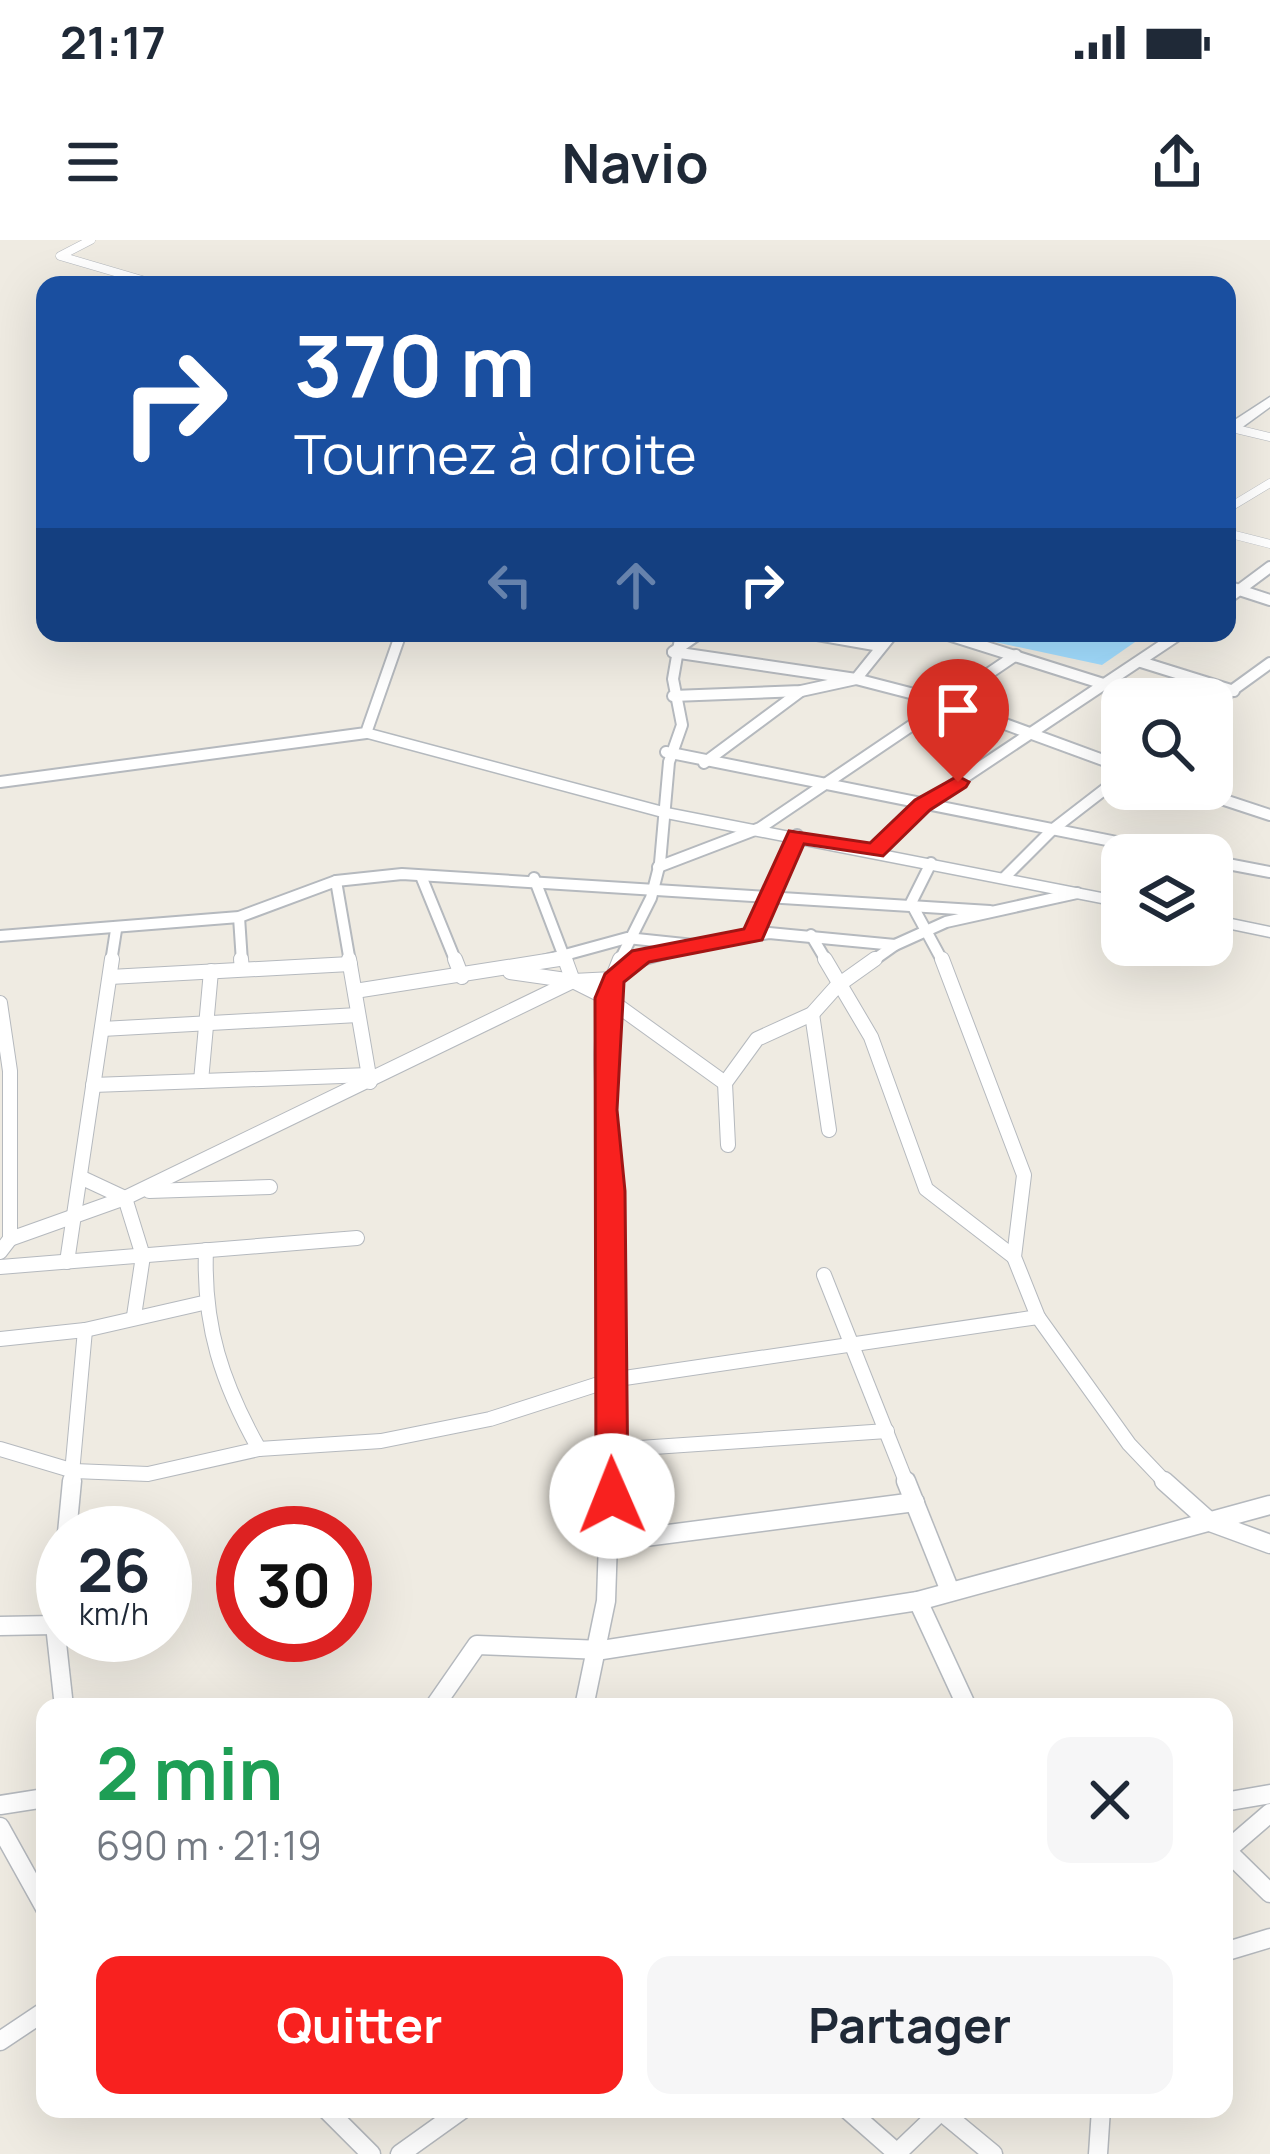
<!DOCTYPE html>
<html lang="fr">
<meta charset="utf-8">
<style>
body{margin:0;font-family:Manrope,sans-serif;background:#f6f6f7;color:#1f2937;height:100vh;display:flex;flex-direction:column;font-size:45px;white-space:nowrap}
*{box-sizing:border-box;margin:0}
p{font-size:39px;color:#747a83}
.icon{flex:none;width:66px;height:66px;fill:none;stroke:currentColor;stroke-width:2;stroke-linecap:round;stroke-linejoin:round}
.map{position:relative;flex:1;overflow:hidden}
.drawer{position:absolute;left:36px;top:1458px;width:1197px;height:420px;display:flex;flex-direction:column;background:#fff;border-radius:24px;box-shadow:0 12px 48px #0002}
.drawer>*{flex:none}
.guide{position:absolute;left:36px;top:36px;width:1200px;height:366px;border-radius:24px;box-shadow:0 12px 48px #0002;background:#1a4fa0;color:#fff;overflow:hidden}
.tools{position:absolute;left:1101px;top:438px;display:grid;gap:24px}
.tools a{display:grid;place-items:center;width:132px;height:132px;border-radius:24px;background:#fff;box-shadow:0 12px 48px #0002;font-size:60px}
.speed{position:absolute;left:36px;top:1266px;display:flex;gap:24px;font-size:60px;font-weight:700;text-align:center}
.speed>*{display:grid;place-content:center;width:156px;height:156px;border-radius:50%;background:#fff;box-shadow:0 12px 48px #0002;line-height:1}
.speed small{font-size:30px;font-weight:400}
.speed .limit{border:18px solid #d22;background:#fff;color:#111}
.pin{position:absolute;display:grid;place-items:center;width:102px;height:102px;color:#fff;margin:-123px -51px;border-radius:50% 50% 50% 0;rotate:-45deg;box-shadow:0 0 12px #0007}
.pin .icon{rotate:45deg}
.me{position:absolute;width:132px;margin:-66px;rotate:359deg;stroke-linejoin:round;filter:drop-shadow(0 0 9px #0008)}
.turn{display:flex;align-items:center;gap:42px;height:252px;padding:0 60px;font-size:54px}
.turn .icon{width:156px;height:156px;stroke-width:2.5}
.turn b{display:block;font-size:84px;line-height:102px}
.lanes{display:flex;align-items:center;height:114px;padding:0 60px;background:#0003;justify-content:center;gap:60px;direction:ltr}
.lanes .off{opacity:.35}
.round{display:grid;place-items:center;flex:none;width:126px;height:126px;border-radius:24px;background:#f6f6f7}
.overview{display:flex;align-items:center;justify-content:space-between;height:204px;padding:0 60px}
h1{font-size:72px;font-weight:700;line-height:90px;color:#1e9e55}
.button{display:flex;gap:24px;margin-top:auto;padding:24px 60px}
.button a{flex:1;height:138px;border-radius:24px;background:#f8211f;color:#fff;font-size:48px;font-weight:700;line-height:138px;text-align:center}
.button a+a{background:#f6f6f7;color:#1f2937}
.status{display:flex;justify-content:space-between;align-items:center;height:84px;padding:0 60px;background:#fff;direction:ltr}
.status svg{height:33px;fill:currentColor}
header{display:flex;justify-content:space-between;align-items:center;height:156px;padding:0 60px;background:#fff;font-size:54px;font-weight:700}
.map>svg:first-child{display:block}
.water{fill:#a2ddff}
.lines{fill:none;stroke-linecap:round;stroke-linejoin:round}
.street-far3-casing{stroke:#b5b9be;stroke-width:9}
.street-far2-casing{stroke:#b5b9be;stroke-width:14}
.street-far1-casing{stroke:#b5b9be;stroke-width:16}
.street-casing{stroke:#b5b9be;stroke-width:21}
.secondary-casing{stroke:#b4b9be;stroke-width:3}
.street-far3{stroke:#fff;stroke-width:8}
.street-far2{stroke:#fff;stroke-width:10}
.street-far1{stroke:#fff;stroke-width:14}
.street{stroke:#fff;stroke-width:18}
.secondary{fill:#fff;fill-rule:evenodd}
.route{fill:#f8211f;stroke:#a11514;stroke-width:3}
</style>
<div class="status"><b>21:17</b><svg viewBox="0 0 49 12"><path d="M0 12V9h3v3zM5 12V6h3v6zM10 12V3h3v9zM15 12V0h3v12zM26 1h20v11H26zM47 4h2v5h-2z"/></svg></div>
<header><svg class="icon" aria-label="menu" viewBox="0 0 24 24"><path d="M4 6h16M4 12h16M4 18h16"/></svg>Navio<svg class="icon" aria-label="share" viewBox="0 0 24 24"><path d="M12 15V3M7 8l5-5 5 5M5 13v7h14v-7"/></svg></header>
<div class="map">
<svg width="1270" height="1914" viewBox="0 0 1270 1914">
<rect width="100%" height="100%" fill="#efebe2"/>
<polygon class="water" points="953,393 1148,393 1102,425"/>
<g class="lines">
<g class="street-far3-casing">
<g id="street-far3">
<polyline points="91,0 60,16 159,45"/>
<polyline points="1232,188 1270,197"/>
<polyline points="1227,269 1270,243"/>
<polyline points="1227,293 1270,304"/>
</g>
</g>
<g class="street-far2-casing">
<g id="street-far2">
<polyline points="1227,346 1270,360"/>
<polyline points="1227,359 1270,327"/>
<polyline points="806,393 880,406"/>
<polyline points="942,393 1151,459"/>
<polyline points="673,412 856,439 945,462 1122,527"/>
<polyline points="673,412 700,393"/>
<polyline points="1141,422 1234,451"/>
<polyline points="673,456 801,451 856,439 893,393"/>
<polyline points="1212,465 1270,423"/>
<polyline points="666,512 1182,615"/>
<polyline points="704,523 801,451"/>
<polyline points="0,542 366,493 401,393"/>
<polyline points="1191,549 1270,575"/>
<polyline points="874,611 923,565 1181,393"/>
<polyline points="1212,621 1270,632"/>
<polyline points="931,623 911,663 943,722"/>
<polyline points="658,627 760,588 1016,415"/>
<polyline points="421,636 456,722"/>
<polyline points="534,638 566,722"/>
<polyline points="1004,638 1052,590 1122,536"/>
<polyline points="336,641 350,722"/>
<polyline points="239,677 242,722"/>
<polyline points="754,695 797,595"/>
<polyline points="811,695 827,722"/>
<polyline points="0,696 239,677 336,641 402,634 990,671"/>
<polyline points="111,722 116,690"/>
<polyline points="539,722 627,698 694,705 769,693 895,705 946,682 1077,653"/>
<polyline points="619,722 651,658 660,623 669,522 682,485 673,439 681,393"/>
<polyline points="634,722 694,705"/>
<polyline points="871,722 895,705"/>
</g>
</g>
<g class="street-far1-casing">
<g id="street-far1">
<polyline points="241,719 242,729"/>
<polyline points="349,719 370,842"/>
<polyline points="455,719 462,737"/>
<polyline points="565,719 573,741"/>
<polyline points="825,719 871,797 926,949 1014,1017"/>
<polyline points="942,719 1024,935 1014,1017 1038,1077 1129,1204 1167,1244"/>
<polyline points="510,732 573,741 607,758 725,843"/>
<polyline points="110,737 350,724"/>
<polyline points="355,751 559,719"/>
<polyline points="0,763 10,831 10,999 0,1012"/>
<polyline points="812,774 829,890"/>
<polyline points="102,789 358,775"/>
<polyline points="201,841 211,731"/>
<polyline points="93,845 369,835"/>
<polyline points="728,905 725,843 757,799 812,774 837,746 875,719"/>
<polyline points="80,937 125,958 143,1016 134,1076"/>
<polyline points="149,951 270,947"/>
<polyline points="10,999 125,958 573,741 613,739 637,719"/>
<path d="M206,1010c-3,76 16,133 53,199"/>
<polyline points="67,1022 112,719"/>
<polyline points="0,1027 357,998"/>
<polyline points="824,1035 907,1244"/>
<polyline points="0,1099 85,1090 203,1063"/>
<polyline points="0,1209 74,1231 148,1234 259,1209 381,1201 490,1179 611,1140 1038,1077"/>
<polyline points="610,1210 887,1191"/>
<polyline points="71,1244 85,1090"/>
<path d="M610,1244c0,-86 4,-173 3,-259 -2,-85 -29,-186 7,-266"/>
</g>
</g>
<g class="street-casing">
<g id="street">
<polyline points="906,1241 950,1351"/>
<polyline points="1164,1241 1210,1282 1270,1304"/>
<polyline points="67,1293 72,1241"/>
<polyline points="614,1301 915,1262"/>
<polyline points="63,1323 55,1385 64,1467"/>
<polyline points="918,1361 967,1467"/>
<polyline points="0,1386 55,1385"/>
<polyline points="434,1467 477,1405 602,1410 918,1361 1270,1265"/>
<polyline points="584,1467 606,1361 610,1241"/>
<polyline points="1224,1562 1270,1554"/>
<polyline points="0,1565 45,1558"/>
<polyline points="0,1587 45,1668"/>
<polyline points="1224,1608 1270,1653"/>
<polyline points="1224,1625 1227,1610 1270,1573"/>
<polyline points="1224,1712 1270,1698"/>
<polyline points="0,1801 45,1771"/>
<polyline points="326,1869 371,1914"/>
<polyline points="847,1869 897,1913"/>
<polyline points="941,1871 993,1914"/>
<polyline points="400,1914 463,1869"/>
<polyline points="896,1914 943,1869"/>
<polyline points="1098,1914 1101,1869"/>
</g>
</g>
<g class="secondary-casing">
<g id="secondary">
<polygon points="1270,157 1270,167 1237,191 1227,191 1227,185"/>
<polygon points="366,488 667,568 1122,657 1122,667 666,578 360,496 360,490"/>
<polygon points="1212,675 1270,687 1270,697 1212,685"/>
</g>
</g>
<use href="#street-far3" class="street-far3"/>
<use href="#street-far2" class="street-far2"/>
<use href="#street-far1" class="street-far1"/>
<use href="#street" class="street"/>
<use href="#secondary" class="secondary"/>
</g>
<polygon class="route" points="958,536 969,542 966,547 930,570 883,616 804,604 762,700 649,722 624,742 617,870 625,951 628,1256 623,1263 601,1263 596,1256 595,758 605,734 632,711 744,689 789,591 870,603 915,560"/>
</svg>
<div class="tools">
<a><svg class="icon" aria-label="search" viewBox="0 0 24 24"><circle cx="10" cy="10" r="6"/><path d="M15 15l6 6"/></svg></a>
<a><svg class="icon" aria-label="layers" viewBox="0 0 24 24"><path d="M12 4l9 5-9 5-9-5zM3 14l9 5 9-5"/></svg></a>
</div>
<div class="speed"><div>26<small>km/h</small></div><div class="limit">30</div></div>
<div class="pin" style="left:958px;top:542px;background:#d93025"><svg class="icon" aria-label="arrive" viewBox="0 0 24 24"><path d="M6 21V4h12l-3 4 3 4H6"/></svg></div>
<svg class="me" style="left:612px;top:1256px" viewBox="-20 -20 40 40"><circle r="19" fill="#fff"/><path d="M0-13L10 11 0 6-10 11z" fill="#f8211f"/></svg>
<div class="guide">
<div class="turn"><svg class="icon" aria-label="right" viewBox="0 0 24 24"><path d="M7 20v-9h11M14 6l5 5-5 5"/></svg><div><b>370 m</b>Tournez à droite</div></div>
<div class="lanes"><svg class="icon off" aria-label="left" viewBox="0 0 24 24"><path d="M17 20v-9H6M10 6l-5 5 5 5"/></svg><svg class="icon off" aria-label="ahead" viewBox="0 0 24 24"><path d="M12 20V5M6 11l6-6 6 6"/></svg><svg class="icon" aria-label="right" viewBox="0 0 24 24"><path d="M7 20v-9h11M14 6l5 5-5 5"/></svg></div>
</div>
<section class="drawer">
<div class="overview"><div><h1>2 min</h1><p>690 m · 21:19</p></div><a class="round"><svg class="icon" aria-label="close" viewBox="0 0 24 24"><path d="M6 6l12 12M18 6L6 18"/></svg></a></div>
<div class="button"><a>Quitter</a><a>Partager</a></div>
</section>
</div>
